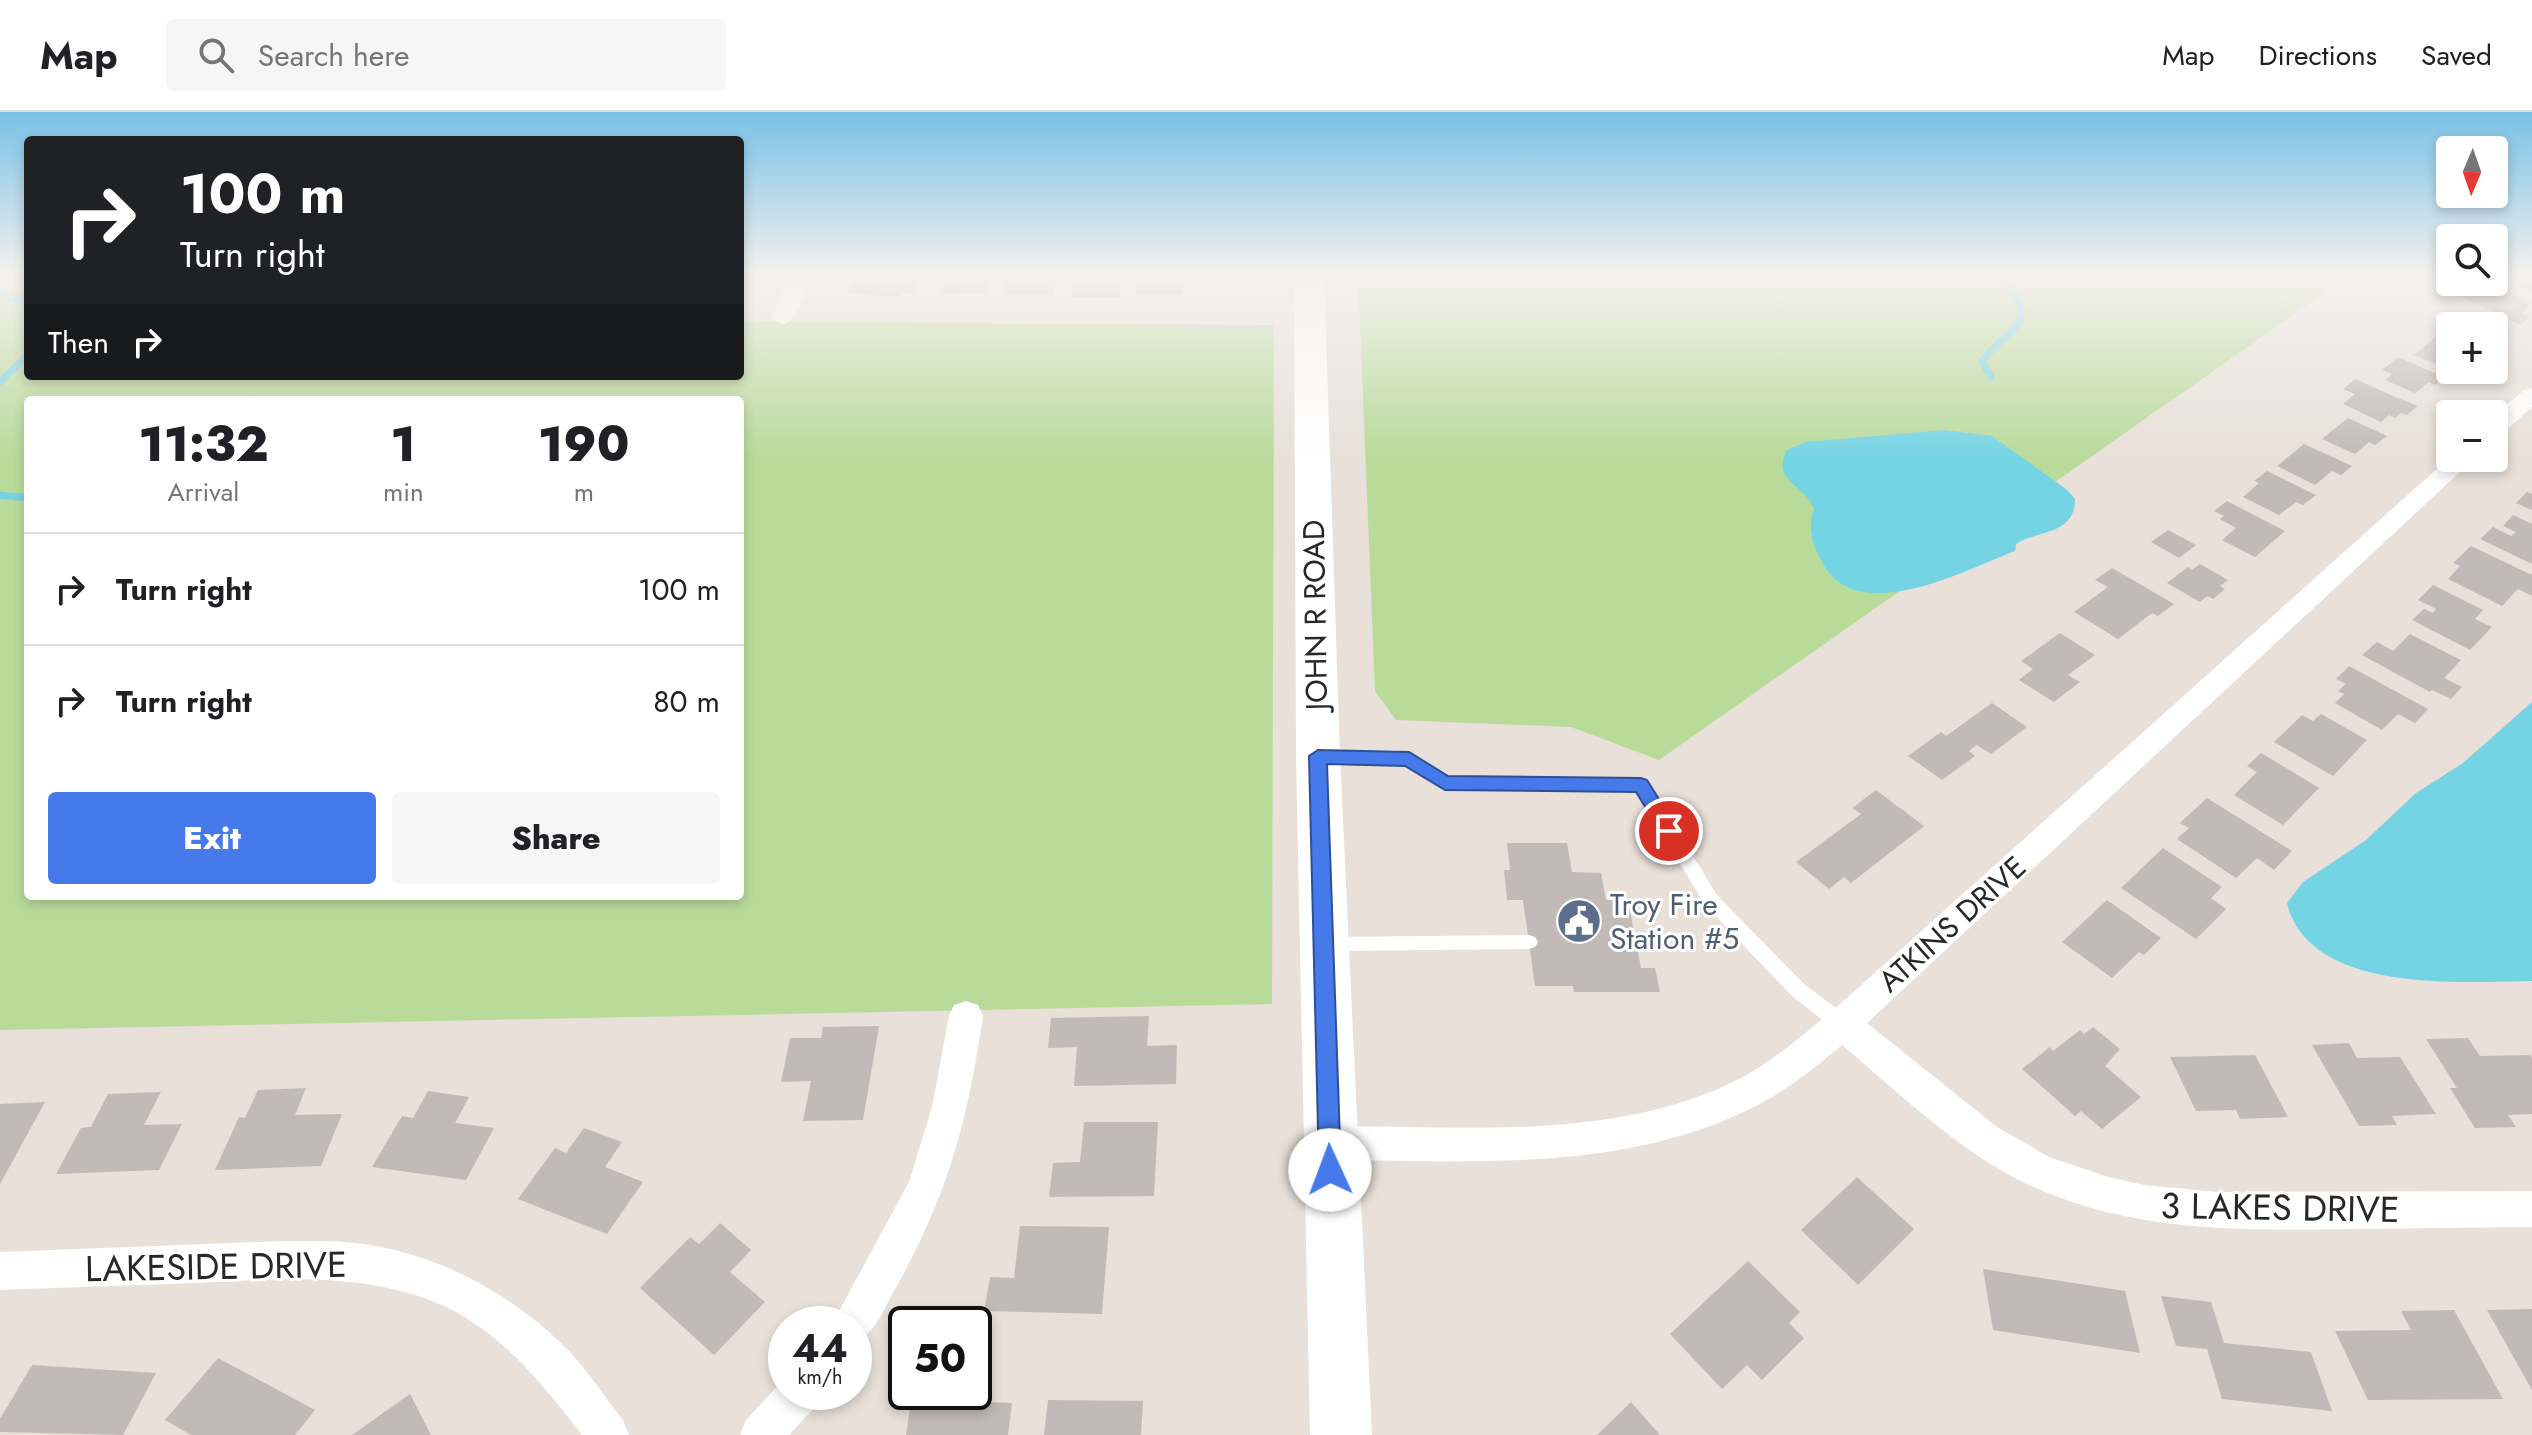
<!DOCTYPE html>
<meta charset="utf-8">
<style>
body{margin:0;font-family:Jost,sans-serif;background:#f6f6f6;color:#202124;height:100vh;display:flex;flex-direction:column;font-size:30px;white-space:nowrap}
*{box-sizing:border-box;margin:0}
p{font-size:26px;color:#757577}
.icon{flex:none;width:44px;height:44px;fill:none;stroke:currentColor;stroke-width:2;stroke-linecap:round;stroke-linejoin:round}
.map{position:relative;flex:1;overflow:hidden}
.sheet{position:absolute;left:24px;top:284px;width:720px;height:504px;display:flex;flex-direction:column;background:#fff;border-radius:8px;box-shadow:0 4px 12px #0003}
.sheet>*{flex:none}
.banner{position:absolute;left:24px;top:24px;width:720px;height:244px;border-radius:8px;box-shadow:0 4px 12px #0003;background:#202124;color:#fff;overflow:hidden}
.needle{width:52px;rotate:182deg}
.fabs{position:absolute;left:2436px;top:24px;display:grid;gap:16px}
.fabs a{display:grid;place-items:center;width:72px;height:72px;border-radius:8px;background:#fff;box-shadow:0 4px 12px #0003;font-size:40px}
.speed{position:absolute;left:768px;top:1194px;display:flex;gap:16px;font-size:40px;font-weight:700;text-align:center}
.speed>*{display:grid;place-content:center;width:104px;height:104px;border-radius:50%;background:#fff;box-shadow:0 4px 12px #0003;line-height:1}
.speed small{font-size:20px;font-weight:400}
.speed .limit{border:4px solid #111;border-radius:12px;background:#fff;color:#111}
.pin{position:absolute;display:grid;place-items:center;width:68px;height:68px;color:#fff;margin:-34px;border:4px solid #fff;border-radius:50%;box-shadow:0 2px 8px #0007}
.me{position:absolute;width:88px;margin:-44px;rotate:358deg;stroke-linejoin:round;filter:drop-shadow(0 0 6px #0008)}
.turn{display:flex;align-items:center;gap:28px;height:168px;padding:0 24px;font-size:36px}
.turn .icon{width:104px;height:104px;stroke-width:2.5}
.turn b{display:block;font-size:56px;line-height:68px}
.then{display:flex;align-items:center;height:76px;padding:0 24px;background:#0003;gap:16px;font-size:30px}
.eta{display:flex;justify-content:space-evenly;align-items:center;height:136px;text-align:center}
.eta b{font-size:48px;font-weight:800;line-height:56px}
.button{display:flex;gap:16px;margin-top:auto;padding:16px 24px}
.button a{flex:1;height:92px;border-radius:8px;background:#4679e9;color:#fff;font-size:32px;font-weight:800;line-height:92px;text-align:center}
.button a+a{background:#f6f6f6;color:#202124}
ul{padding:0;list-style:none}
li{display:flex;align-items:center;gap:24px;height:112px;padding:0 24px;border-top:2px solid #e0e0e0}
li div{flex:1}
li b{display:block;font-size:30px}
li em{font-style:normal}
header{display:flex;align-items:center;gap:48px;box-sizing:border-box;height:112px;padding:0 40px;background:#fff;border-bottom:2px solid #e0e0e0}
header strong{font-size:38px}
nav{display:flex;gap:44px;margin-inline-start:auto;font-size:28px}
.search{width:560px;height:72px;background:#f6f6f6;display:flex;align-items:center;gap:20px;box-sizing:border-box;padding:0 28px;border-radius:8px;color:#757577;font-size:30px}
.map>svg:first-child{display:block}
.green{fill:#b8db9a;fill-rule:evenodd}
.water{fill:#74d4e3}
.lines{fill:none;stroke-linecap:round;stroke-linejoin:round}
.stream{stroke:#74d4e3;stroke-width:7}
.building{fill:#c1bab6}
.lane{fill:#fff;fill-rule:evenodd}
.street{fill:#fff;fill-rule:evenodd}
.secondary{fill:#fff;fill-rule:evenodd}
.route{fill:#4679e9;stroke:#2e4f97;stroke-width:2}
.labels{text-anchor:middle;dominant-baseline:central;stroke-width:6;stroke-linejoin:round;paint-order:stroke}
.street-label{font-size:30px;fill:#272727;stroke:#fff}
.service-label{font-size:30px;fill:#4e5e75;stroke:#fff;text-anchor:start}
.near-street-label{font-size:36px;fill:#272727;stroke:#fff}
</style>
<header>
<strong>Map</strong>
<div class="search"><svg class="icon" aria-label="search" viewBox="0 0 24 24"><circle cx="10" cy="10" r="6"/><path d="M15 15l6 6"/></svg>Search here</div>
<nav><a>Map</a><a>Directions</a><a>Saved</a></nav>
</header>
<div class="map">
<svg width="2532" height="1323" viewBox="0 0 2532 1323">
<rect width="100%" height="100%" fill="#e8e0d9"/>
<g class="green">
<path d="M0,163h28v101h712v-54l534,3 -2,679 -1272,26zM28,288h712v496h-712z"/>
<polygon points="1358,163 2350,163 1659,648 1571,615 1396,608 1375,579"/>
</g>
<g class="water">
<path d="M1944,318l48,6 74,53 9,10c0,36 -37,31 -59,45l-1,7c-50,19 -158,78 -193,11 -9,-16 -15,-35 -8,-53 -10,-26 -43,-26 -27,-59l19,-8z"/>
<path d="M2532,590v279c-72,1 -223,13 -245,-78l16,-21 63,-42 50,-47 47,-30z"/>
</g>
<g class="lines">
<g class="stream">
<polyline points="0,178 7,186 28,189"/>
<path d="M1991,265l-9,-16c30,-38 61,-35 17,-86"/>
<polyline points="0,270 28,242"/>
<polyline points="0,383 28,386"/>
</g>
</g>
<g class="building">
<polygon points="862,163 884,163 883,166 920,166 916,181 899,181 898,185 848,181 852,167 860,167"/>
<polygon points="945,163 966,163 965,168 991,167 988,181 940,182"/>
<polygon points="1008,163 1056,163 1053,183 1004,183"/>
<polygon points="1074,163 1122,163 1120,185 1071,185"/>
<polygon points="1138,163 1183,163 1183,183 1136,183"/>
<polygon points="2499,163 2532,163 2532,180 2507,170 2511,168"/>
<polygon points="2453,174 2484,182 2493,175 2531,190 2522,202 2530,204 2520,213 2447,178"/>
<polygon points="2468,200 2510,217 2502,224 2494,221 2494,214 2450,214"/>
<polygon points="2437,224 2450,229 2450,258 2414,243"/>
<polygon points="2398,245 2444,265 2435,273 2429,270 2415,281 2385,268 2392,262 2382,258"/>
<polygon points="2355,267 2393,284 2418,294 2407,303 2401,301 2395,306 2389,303 2381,310 2343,292 2355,282 2343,277"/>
<polygon points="2348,306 2387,324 2375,333 2369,330 2355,342 2322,327"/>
<polygon points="2304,332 2352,354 2341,363 2332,359 2315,373 2277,354"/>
<polygon points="2267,359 2316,383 2303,393 2296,390 2279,403 2243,385 2259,371 2254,369"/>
<polygon points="2527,380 2532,382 2532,398 2516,391"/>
<polygon points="2227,389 2252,402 2285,419 2255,445 2222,428 2236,416 2220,407 2224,404 2214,399"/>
<polygon points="2513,403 2532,412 2532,452 2480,427 2493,415 2511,424 2516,420 2503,414"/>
<polygon points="2168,418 2196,433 2179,446 2151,430"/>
<polygon points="2471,434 2532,463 2532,484 2518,477 2502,494 2448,467 2460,454 2453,451"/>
<polygon points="2200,452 2228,468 2220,474 2225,477 2213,487 2207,484 2200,490 2167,471 2188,455 2192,458"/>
<polygon points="2112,456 2174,492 2158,504 2152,501 2118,527 2074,500 2108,475 2095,468"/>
<polygon points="2433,473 2483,498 2475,507 2492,515 2470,538 2412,508 2424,497 2433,501 2436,497 2418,488"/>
<polygon points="2060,521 2095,543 2068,563 2080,570 2054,590 2019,568 2033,557 2021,549"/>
<polygon points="2410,522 2461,548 2444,566 2462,575 2451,587 2432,578 2430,580 2362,543 2377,530 2393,539"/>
<polygon points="2349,554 2428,597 2415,611 2398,602 2382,618 2335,591 2344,582 2338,579 2346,572 2336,567"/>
<polygon points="1992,591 2027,615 1991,642 1977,633 1969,639 1975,644 1942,668 1908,644 1941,620 1946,624"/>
<polygon points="2321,602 2367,628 2333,664 2274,630 2302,603 2313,609"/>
<polygon points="2261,641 2319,676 2283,713 2234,683 2257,660 2247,654"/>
<polygon points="1876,678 1924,714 1851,771 1844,765 1829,777 1796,750 1861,702 1852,696"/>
<polygon points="2207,686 2292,739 2274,758 2257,746 2236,766 2177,727 2189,716 2180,711"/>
<polygon points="1507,731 1567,731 1572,760 1601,761 1606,788 1628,788 1641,856 1655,856 1660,880 1574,880 1573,874 1535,874 1523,788 1507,788 1504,758 1510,758"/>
<polygon points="2163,736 2222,775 2211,786 2226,797 2196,827 2121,776"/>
<polygon points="2107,788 2161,826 2144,843 2139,840 2112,866 2062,830"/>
<polygon points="1149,904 1147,934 1177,933 1176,972 1074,974 1077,935 1048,936 1051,906"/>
<polygon points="879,914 863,1008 803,1009 811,969 781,970 790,926 821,926 823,915"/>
<polygon points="2093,915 2120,937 2105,954 2141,985 2102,1017 2081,999 2075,1004 2022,957 2050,935 2053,939 2080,918 2084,922"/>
<polygon points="2468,926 2480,944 2530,943 2532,946 2532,1002 2508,1003 2516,1015 2475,1016 2450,976 2457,976 2426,927"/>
<polygon points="2349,931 2357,946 2400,945 2436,1002 2392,1004 2397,1013 2359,1014 2312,933"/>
<polygon points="2255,943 2288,1005 2240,1007 2236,998 2196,999 2170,945"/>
<polygon points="306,976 295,1003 342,1002 321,1054 215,1058 239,1005 245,1006 258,978"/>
<polygon points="428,979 469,985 455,1011 494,1016 466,1068 372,1055 402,1004 413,1006"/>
<polygon points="161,980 144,1013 182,1012 159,1058 56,1062 81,1016 91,1015 108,982"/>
<polygon points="45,990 0,1072 0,992"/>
<polygon points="1084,1010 1158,1010 1154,1084 1049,1085 1053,1051 1080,1050"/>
<polygon points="584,1016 622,1030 605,1055 643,1070 607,1122 518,1087 555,1036 566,1041"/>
<polygon points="1857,1065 1914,1117 1858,1173 1801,1118"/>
<polygon points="720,1111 751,1138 730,1160 765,1190 714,1243 640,1176 690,1125 699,1132"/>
<polygon points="1020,1114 1109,1115 1102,1202 984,1199 990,1165 1014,1166"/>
<polygon points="1748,1149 1800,1200 1789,1211 1804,1226 1762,1268 1747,1253 1722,1277 1670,1222"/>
<polygon points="1983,1157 2125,1179 2140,1241 1993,1218"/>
<polygon points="2161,1184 2211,1190 2224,1231 2311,1240 2332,1299 2222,1287 2207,1237 2176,1234"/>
<polygon points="2532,1197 2532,1278 2487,1198"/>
<polygon points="2454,1198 2503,1287 2368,1288 2335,1219 2411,1218 2401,1199"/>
<polygon points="218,1246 315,1298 295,1323 191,1323 165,1308"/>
<polygon points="32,1253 156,1261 123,1323 0,1320 0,1307"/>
<polygon points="921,1280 957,1280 956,1289 1012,1291 1008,1323 906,1323 911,1289 919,1290"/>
<polygon points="410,1282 431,1323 352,1323"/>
<polygon points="1048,1288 1143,1289 1141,1323 1044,1323"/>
<polygon points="1631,1290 1660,1323 1597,1323 1625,1296"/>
</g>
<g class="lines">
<g class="lane">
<polygon points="1320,638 1394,638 1409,641 1448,665 1647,669 1717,783 1804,872 1849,906 1851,912 1849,918 1842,920 1835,918 1792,884 1705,793 1636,679 1445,677 1405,652 1320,650 1312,644"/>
<polygon points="1529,823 1535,825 1538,830 1535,835 1529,837 1330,839 1324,837 1321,832 1324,827 1330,825"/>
</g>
<g class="street">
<polygon points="790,163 811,163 794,206 783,213 772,206"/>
<polygon points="2532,276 2532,295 2502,322 2494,324 2494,304 2524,278"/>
<path d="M2450,345l25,1 -608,565 130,104 52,30 59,20 36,8 74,7 314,-1v36c-61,1 -122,1 -183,2 -112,2 -225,3 -328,-48 -67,-34 -122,-88 -179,-136 -26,22 -53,44 -84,60 -131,68 -286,56 -429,55l-13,-5 -5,-12 5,-12 13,-5c131,0 280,15 402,-43 36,-17 68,-45 99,-70z"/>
<path d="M966,889l12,4 5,11c-16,108 -35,179 -89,275 -10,18 -20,44 -40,52v-19h-22l77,-142 23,-75 17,-91 5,-11z"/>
<path d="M285,1129c26,1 53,-1 79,3 75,11 144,48 198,100 23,22 41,51 61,76l6,15h-47c-37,-48 -80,-102 -136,-128 -79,-36 -167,-28 -251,-24 -65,2 -130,5 -195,7v-38z"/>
<polygon points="786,1265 786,1280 821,1280 815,1295 789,1323 740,1323 746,1308"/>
</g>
<polygon class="secondary" points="1294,163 1324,163 1340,644 1372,1323 1310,1323 1296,644"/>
</g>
<linearGradient id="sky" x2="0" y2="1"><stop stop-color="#79c1e6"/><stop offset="0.47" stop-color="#f5f1ee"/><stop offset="1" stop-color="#f5f1ee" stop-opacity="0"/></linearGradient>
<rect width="2532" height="348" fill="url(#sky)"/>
<polygon class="route" points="1318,638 1409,640 1448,664 1641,666 1647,668 1679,719 1676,724 1663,724 1636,680 1445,678 1405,654 1327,652 1341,1058 1338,1066 1330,1069 1322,1066 1319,1058 1309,644"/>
<defs>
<g id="civic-disc" transform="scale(2.3)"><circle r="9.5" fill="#5c6f8a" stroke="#fff"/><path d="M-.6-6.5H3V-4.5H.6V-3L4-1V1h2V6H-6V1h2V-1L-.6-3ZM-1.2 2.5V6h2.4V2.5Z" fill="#fff"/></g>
</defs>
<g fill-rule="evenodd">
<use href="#civic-disc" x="1579" y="809"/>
</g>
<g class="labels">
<g class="street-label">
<text transform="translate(1315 503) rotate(-91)">JOHN R ROAD</text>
<text transform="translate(1952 812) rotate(-42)">ATKINS DRIVE</text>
</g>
<g class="service-label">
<text x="1610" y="792">Troy Fire<tspan x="1610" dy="34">Station #5</tspan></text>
</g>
<g class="near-street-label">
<text transform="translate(2280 1095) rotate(1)">3 LAKES DRIVE</text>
<text transform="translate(216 1154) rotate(-1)">LAKESIDE DRIVE</text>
</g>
</g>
</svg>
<div class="fabs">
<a><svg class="needle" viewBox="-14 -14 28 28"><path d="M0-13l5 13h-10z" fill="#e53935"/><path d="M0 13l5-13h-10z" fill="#757577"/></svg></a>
<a><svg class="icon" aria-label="search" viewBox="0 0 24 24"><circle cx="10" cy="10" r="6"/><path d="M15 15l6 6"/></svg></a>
<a>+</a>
<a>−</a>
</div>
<div class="speed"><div>44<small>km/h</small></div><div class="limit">50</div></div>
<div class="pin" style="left:1669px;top:719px;background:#d93025"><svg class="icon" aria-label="arrive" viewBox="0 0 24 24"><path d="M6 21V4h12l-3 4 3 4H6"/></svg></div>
<svg class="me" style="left:1330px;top:1058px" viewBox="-20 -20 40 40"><circle r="19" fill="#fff"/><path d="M0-13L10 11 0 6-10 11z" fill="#4679e9"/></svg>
<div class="banner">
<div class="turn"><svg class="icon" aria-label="right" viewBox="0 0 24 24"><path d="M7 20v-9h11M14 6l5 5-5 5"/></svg><div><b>100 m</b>Turn right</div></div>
<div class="then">Then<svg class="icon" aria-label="right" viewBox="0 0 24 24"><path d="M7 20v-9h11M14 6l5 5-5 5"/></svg></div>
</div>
<section class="sheet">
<div class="eta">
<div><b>11:32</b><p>Arrival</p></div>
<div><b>1</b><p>min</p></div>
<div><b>190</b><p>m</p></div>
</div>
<ul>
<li><svg class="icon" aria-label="right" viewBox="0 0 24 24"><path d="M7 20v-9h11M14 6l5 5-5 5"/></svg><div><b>Turn right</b></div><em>100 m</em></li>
<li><svg class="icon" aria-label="right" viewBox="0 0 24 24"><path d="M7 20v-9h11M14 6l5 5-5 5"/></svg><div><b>Turn right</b></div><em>80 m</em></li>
</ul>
<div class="button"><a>Exit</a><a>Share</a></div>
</section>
</div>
